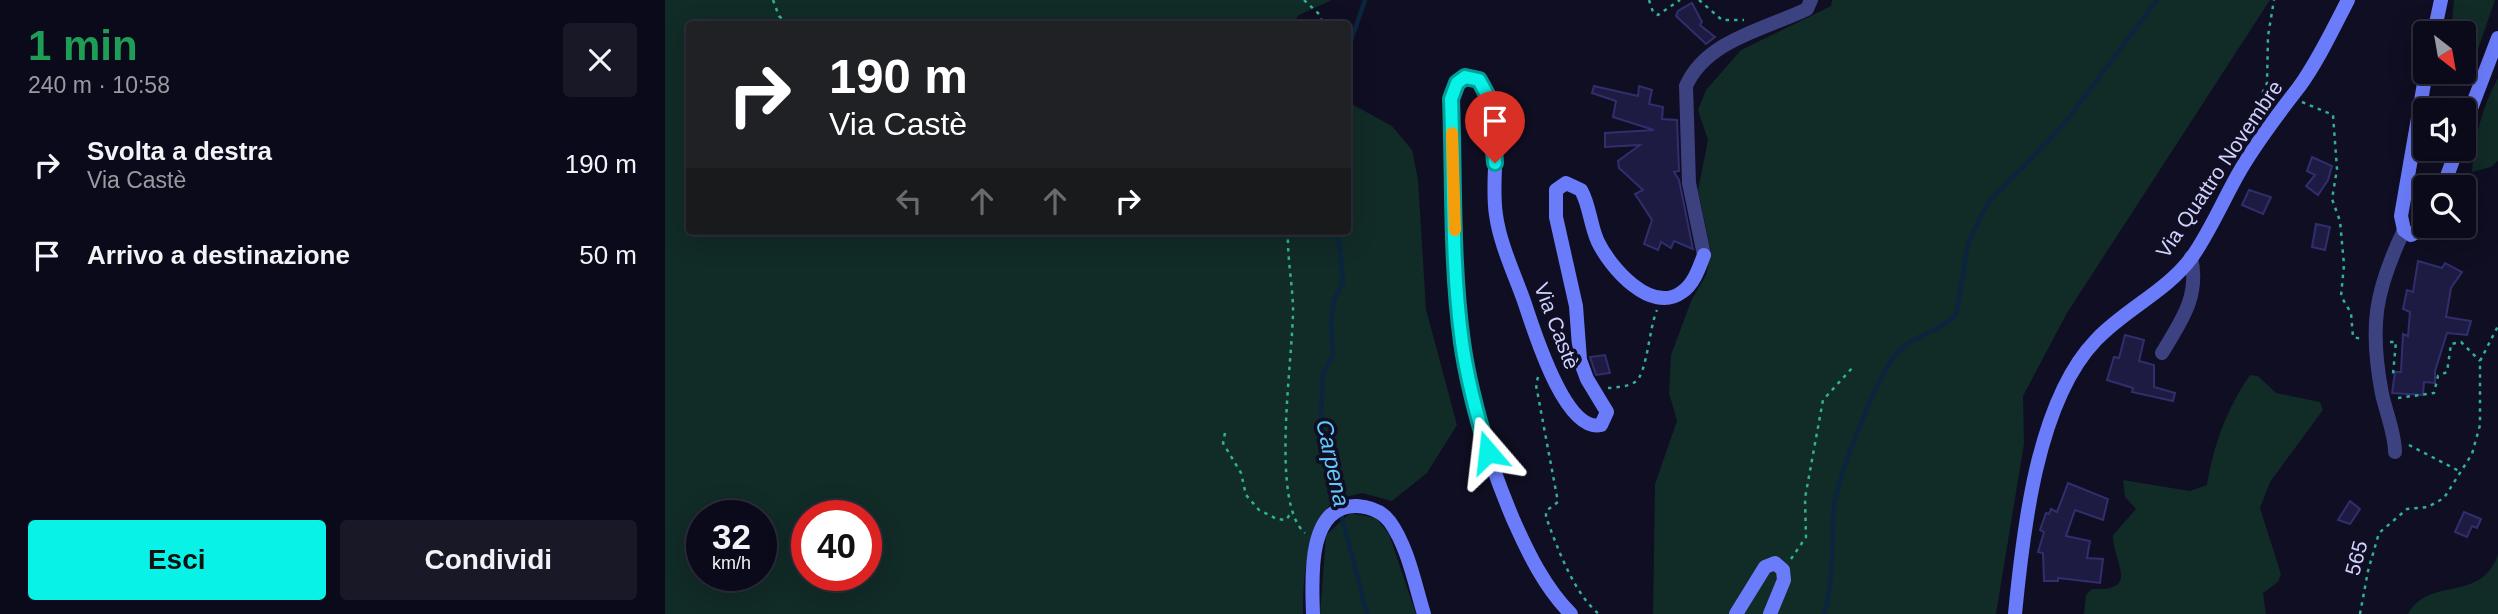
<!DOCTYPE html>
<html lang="it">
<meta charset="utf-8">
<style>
body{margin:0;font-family:Helvetica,sans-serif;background:#191827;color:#f1f3f6;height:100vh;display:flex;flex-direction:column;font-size:26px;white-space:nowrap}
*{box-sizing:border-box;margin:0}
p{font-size:23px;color:#9a9aa2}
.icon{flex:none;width:38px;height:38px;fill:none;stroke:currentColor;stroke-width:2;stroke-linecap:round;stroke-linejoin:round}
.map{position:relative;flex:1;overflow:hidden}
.panel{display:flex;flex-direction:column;background:#0b0a1a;width:665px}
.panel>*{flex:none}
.hud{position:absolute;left:21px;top:21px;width:665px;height:214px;border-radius:7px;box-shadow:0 7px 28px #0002,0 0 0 2px #2b2b39;background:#202124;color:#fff;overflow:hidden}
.needle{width:46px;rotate:149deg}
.tools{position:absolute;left:1748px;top:21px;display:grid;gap:14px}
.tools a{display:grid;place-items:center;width:63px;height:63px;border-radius:7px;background:#0b0a1a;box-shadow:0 7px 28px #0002,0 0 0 2px #2b2b39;font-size:35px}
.speed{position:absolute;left:21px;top:500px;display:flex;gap:14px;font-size:35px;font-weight:700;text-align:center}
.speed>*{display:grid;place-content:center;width:91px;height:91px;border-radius:50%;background:#0b0a1a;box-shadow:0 7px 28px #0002,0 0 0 2px #2b2b39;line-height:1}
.speed small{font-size:18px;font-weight:400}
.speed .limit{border:10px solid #d22;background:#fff;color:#111}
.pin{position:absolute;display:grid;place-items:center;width:60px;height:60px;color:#fff;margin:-72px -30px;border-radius:50% 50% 50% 0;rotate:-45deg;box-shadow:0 0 7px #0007}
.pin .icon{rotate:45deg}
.me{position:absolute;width:77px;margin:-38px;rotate:343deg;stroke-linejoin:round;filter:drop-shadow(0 0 5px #0008)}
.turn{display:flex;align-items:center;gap:24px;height:147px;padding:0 28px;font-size:32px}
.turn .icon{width:91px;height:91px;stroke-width:2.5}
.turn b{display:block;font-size:49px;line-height:60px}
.lanes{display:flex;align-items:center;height:66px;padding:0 28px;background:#0003;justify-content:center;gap:35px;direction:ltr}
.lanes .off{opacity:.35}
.round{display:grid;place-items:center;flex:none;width:74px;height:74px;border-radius:7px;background:#191827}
.head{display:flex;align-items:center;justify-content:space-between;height:119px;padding:0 28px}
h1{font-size:42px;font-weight:600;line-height:52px;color:#1e9e55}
.action{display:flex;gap:14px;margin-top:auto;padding:14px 28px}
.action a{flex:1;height:80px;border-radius:7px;background:#08f2e8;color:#111;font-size:28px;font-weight:600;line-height:80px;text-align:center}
.action a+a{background:#191827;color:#f1f3f6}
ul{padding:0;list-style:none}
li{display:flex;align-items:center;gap:21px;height:91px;padding:0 28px}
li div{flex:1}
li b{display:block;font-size:26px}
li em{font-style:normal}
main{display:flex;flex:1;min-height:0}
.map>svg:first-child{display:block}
.green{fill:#112b27;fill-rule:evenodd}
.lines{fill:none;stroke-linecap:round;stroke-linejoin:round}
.stream{stroke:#0b253e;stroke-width:4.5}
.building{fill:#1d1b42;stroke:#312e6d;stroke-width:2}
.path{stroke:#32b096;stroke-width:2.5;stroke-dasharray:3.5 5;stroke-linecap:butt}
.street{stroke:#3b427f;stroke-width:14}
.secondary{stroke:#6b7cfa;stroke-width:14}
.route-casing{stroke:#059d97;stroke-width:18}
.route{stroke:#08f2e8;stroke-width:12}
.slow{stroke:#f59e0b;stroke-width:12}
.labels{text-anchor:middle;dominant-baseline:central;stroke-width:7;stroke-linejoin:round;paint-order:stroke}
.street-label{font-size:21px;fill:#d0d2fd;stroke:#0f0e22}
.water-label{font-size:23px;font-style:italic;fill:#62c9fa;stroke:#0f0e22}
</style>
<main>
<section class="panel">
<div class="head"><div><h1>1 min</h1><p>240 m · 10:58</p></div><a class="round"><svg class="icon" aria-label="close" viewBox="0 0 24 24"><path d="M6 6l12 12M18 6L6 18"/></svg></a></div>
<ul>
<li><svg class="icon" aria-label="right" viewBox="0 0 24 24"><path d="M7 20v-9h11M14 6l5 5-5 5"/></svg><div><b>Svolta a destra</b><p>Via Castè</p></div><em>190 m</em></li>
<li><svg class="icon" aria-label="arrive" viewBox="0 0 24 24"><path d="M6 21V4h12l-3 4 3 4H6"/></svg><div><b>Arrivo a destinazione</b></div><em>50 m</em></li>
</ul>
<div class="action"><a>Esci</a><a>Condividi</a></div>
</section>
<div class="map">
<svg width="1833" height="614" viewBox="0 0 1833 614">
<rect width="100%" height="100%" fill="#0f0e22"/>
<g class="green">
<path d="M0,0h667l-33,15 -7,9h-603v207h658l1,-129 44,24 20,24 6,29 8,130 31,116 -30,48 -35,28 -30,-8 -29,7c-26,38 -30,69 -30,114h-638zM37,516h59v60h-59zM142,516h59v60h-59z"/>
<polygon points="1167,0 1605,0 1402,313 1358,396 1359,444 1331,614 988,614 990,484 1012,421 1004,393 1006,355 1026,301 1041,275 1046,252 1033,190 1043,140 1033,110 1041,90 1076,50 1166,6"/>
<polygon points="1789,0 1830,0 1813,49 1799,42 1799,33 1786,33"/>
<path d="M1833,78v83l-7,6 -19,5c3,-35 9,-63 26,-94z"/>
<path d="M1585,375l8,1 18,17 44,9 3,8 -53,72 -10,26 21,66 -3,8 -15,11 3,21h-182l2,-19 6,-6c50,2 20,-27 21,-54l23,-26 -11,-12 -2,-17 67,11 17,-6c7,-41 19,-75 43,-110z"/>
<polygon points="685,513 711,518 724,534 751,614 655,614 661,535"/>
<path d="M1833,555v59h-90c22,-39 72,-10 90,-59z"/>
</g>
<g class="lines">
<g class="stream">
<polyline points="682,52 700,0"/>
<polyline points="673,231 678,282 669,300 666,321 668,356 658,373 656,418 668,482 702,614"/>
<path d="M1159,614c11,-36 7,-71 10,-107 3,-29 44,-133 63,-154 14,-16 38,-21 55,-34l5,-8 11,-68 19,-39 77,-80 93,-124"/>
</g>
</g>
<g class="building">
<polygon points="1027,3 1037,22 1035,25 1050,37 1041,44 1011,16 1013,11"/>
<polygon points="929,86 973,96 974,86 987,90 984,104 998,107 997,119 1012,120 1014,171 1009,172 1014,180 1028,249 1009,241 1006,248 996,242 993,250 979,244 987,220 970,194 978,190 954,168 953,161 975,145 940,147 940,133 989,130 948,117 951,101 927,93"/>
<polygon points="1647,157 1667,166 1663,180 1653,195 1641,186 1650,175 1642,171"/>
<polygon points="1584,190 1606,197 1598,214 1577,205"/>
<polygon points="1651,224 1665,227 1660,250 1647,247"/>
<polygon points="1753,261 1777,268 1780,263 1797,272 1786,288 1781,317 1806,321 1802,335 1782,333 1770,371 1770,383 1759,382 1758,395 1727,393 1730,372 1736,372 1738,334 1743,336 1745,312 1738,309 1742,290 1748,292"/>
<polygon points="1460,335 1479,340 1474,361 1489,365 1489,387 1510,393 1508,401 1467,392 1468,388 1442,380 1449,357 1454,358"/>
<polygon points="940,355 945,373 931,375 925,357"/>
<polygon points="1403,483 1443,499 1438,520 1410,510 1401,536 1425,541 1422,558 1438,559 1435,583 1393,578 1393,581 1379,581 1378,553 1373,552 1379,532 1375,530 1381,513 1384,514 1386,509 1392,512"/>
<polygon points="1685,501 1695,509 1685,524 1673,520"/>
<polygon points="1799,512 1816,519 1812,528 1807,526 1802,537 1790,532"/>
</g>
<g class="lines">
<g class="path">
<polyline points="108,0 114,16 123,24"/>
<polyline points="639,0 654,14 658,24"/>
<polyline points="984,0 988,12 993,15 1015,0"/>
<polyline points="1034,0 1057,20 1079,20"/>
<polyline points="1637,102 1668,115 1672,169 1667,199 1675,221 1679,265 1676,296 1686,313 1688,337 1697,339"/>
<polyline points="1573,147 1602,83 1603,36 1609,0"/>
<path d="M623,231c-1,25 4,50 5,75 1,48 -24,197 12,227"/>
<polyline points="1725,342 1731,342 1728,374"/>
<path d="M873,377l-2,8 22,117 -12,9v6c11,30 28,77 53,97"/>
<path d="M943,388c8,-1 20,-1 27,-6 12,-7 14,-54 22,-72"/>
<polyline points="1733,398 1769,393 1773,376 1782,372 1786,344 1796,342 1815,361"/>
<polyline points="560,433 558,443 576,473 581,495 594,510 612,519 621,520 626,513"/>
<polyline points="1744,445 1796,472"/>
<polyline points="1126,559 1141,537 1140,498 1158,400 1188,367"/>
<polyline points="1695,614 1703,571 1714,533 1742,509 1763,507 1779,498 1807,454 1815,425 1815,361 1833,326"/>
</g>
<g class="street">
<path d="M1039,255l-15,-72 -3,-97c20,-46 80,-57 121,-77l4,-9"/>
<path d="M1497,353c19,-32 38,-56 29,-96"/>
<path d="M1730,452c0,-18 -9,-40 -13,-58 -13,-68 -7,-103 22,-164"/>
</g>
<g class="secondary">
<polyline points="1769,33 1776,0"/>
<polyline points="1761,72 1736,216 1739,230 1746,235 1764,226"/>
<polyline points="1799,127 1833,38"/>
<polyline points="1778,187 1792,149"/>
<path d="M648,614c-1,-32 -7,-110 44,-108 14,1 25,5 33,16 18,25 25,63 34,92"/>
<path d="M906,614c-26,-26 -43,-61 -58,-95 -24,-57 -44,-118 -51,-179 -9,-80 -9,-161 -11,-241 4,-31 29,-27 38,-1 14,37 1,79 7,117 4,29 18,58 28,86 9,26 40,132 77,124l6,-13 -20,-33 -7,-19 -4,-54 -20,-89v-27l10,-7 15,7c9,16 9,35 17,52 12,25 53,73 84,50 12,-8 17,-24 22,-37"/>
<polyline points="1071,614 1100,567 1110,563 1118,570 1119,580 1105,614"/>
<path d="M1350,614c8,-83 22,-213 81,-274 29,-31 70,-48 96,-83 19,-27 32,-59 49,-88 17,-29 37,-55 58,-82 19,-26 34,-58 49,-87"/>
</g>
</g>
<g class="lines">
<g class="route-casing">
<path id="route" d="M823,452c-11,-36 -21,-73 -26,-110 -11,-80 -8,-162 -11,-243l6,-16 8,-6 14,3 12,22 4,61"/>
</g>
<use href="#route" class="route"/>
<polyline class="slow" points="787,133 790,230"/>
</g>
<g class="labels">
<g class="street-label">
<text transform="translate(1554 169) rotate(-56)">Via Quattro Novembre</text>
<text transform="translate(892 326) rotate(69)">Via Castè</text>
<text transform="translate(1691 558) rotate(-75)">565</text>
</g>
<g class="water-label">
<text transform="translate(668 463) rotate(78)">Carpena</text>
</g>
</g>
</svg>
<div class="tools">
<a><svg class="needle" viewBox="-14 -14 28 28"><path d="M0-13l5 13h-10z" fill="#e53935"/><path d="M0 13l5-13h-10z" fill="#9a9aa2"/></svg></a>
<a><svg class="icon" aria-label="sound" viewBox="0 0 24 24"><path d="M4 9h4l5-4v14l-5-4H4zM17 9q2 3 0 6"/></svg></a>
<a><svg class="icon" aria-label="search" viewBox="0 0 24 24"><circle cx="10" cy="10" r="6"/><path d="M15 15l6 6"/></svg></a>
</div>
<div class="speed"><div>32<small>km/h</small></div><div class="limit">40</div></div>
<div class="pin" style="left:830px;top:163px;background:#d93025"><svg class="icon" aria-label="arrive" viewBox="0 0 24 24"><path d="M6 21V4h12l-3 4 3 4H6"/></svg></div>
<svg class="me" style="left:823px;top:452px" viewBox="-20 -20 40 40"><path d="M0-17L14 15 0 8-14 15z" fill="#08f2e8" stroke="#fff" stroke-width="4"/></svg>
<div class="hud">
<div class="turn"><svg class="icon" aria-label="right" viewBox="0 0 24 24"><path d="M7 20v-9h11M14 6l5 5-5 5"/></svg><div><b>190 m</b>Via Castè</div></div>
<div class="lanes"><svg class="icon off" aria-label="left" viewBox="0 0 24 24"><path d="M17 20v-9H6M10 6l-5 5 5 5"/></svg><svg class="icon off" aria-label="ahead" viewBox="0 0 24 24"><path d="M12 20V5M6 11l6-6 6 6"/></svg><svg class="icon off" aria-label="ahead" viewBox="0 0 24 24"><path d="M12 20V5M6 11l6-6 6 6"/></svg><svg class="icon" aria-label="right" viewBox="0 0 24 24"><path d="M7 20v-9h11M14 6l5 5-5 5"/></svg></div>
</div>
</div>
</main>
